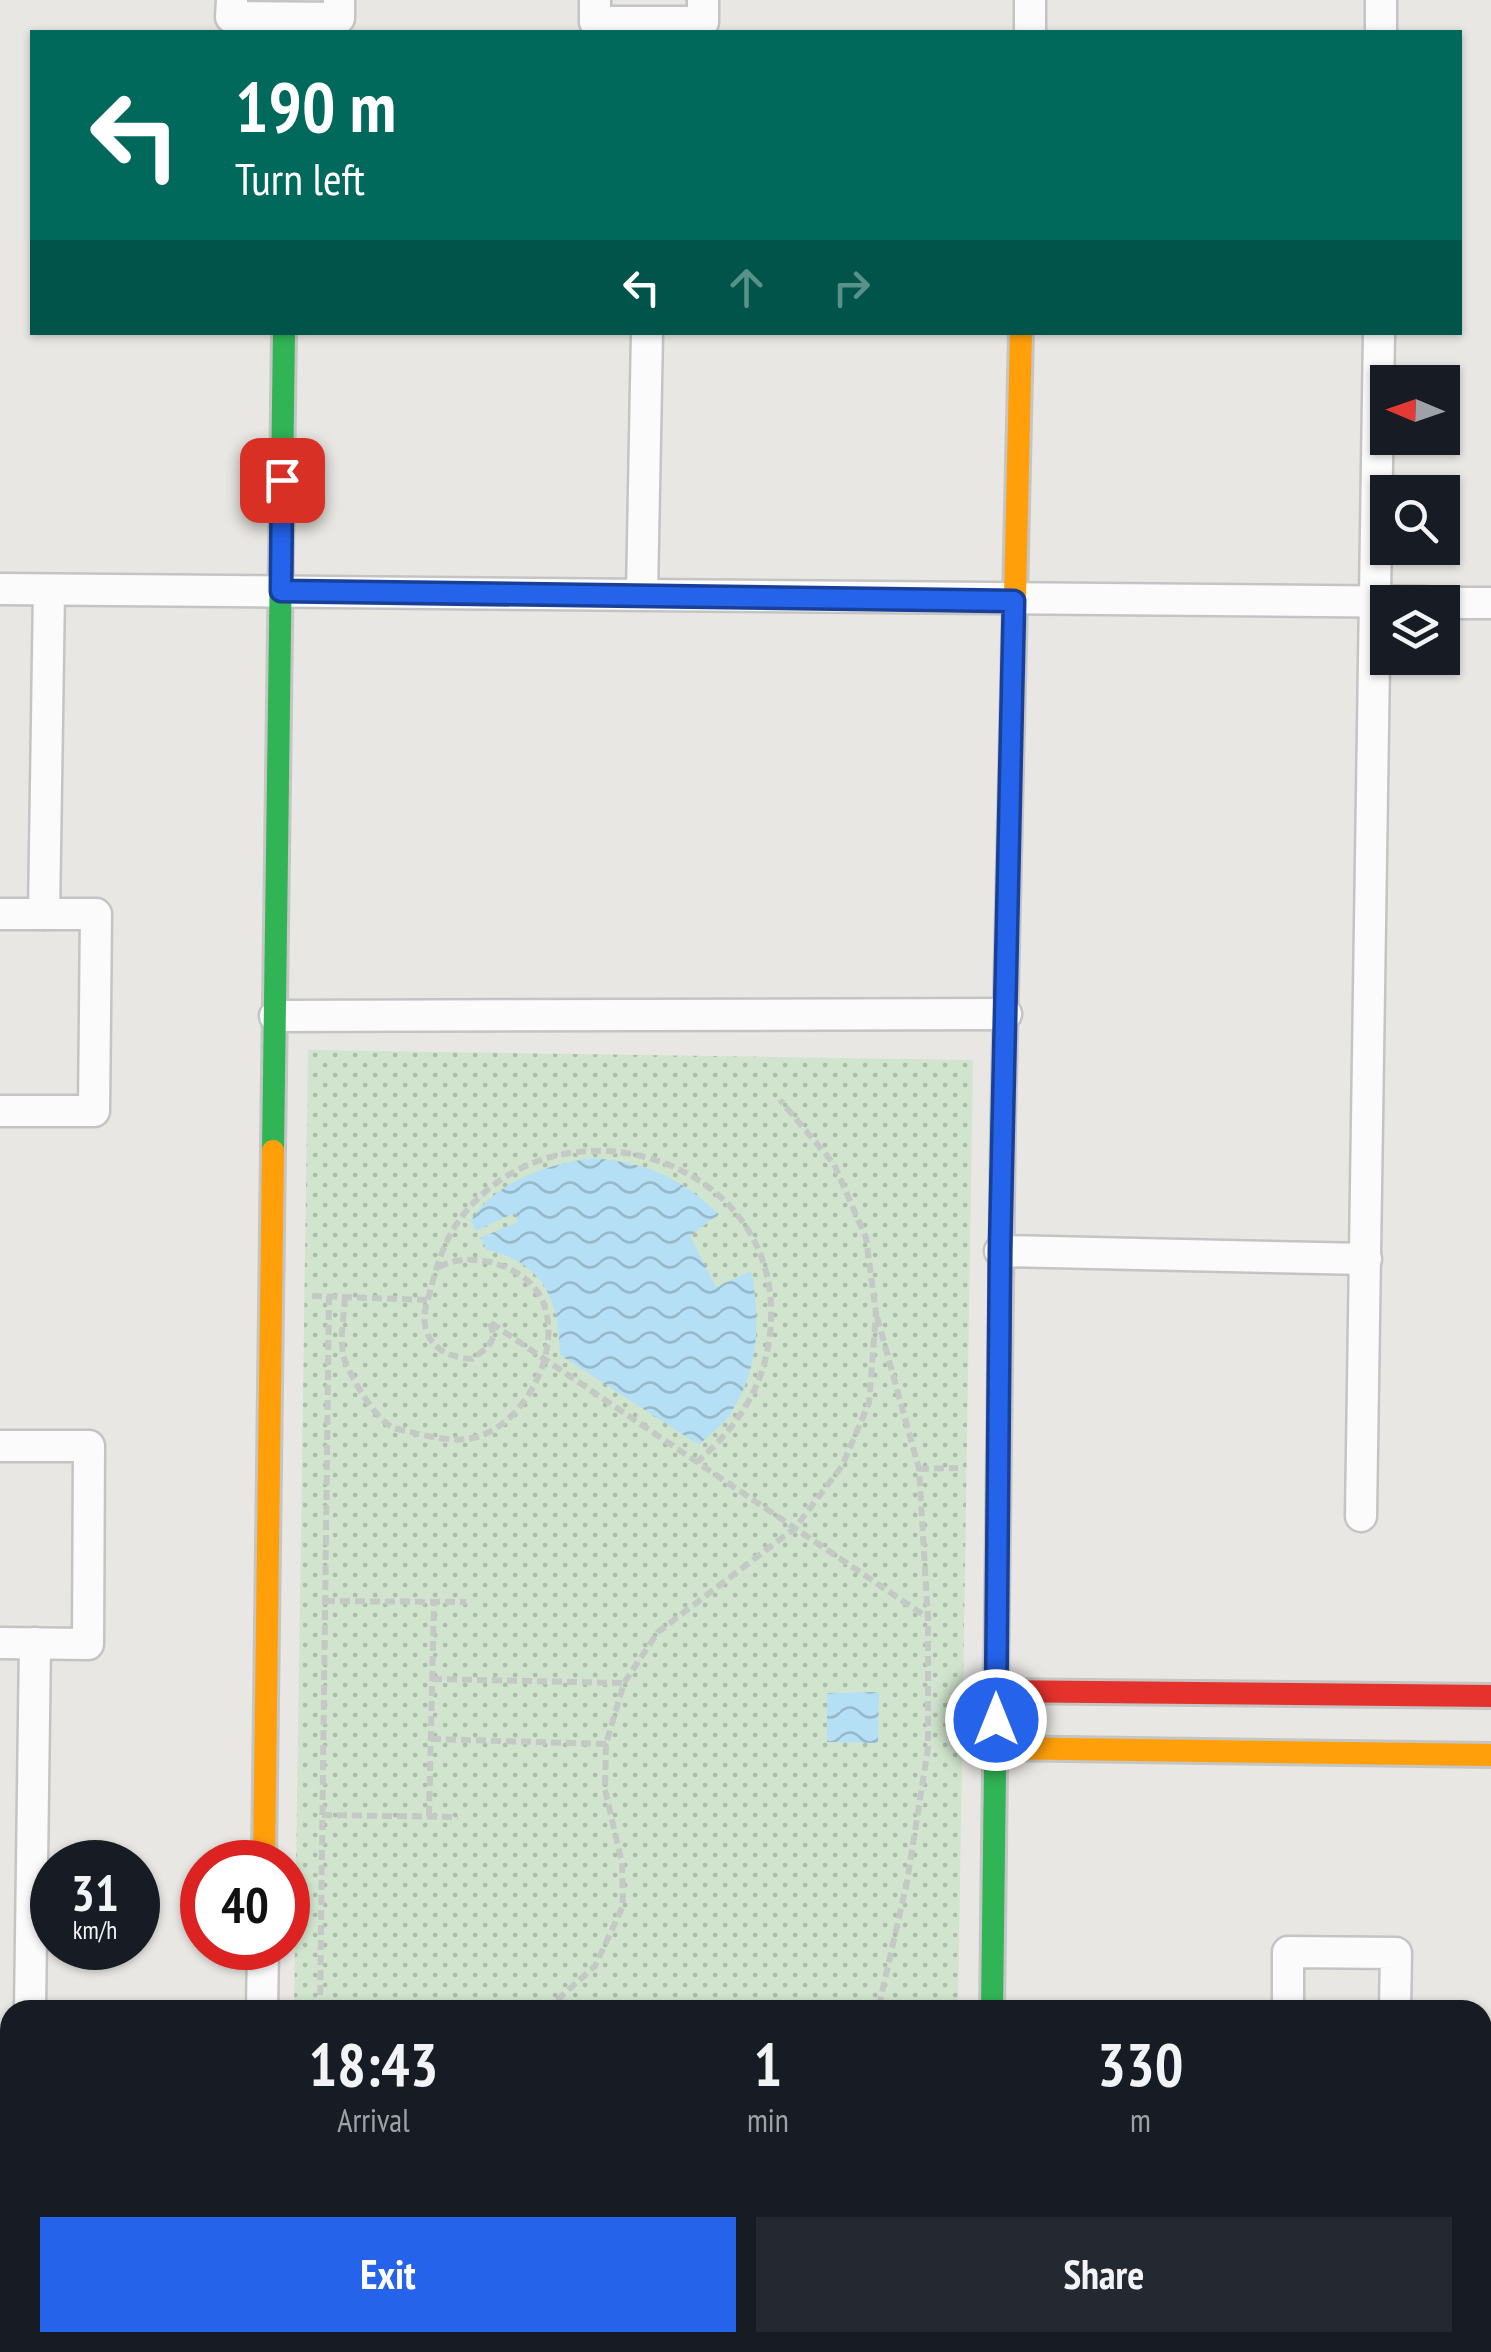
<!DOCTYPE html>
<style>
body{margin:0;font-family:"PT Sans Narrow",sans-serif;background:#242831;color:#f1f3f6;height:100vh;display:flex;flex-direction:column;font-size:38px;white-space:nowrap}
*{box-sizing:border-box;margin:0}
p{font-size:32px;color:#9ea1a6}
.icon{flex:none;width:55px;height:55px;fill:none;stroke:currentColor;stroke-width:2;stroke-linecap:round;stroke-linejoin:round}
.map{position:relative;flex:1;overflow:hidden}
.sheet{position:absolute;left:0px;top:2000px;width:1492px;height:352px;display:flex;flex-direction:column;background:#171b24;border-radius:30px 30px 0 0;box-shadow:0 2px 8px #0004}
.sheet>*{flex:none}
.hud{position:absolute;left:30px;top:30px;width:1432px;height:305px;border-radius:0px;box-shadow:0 2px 8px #0004;background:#00695c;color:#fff;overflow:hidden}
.needle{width:65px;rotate:272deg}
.fabs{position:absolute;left:1370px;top:365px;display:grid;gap:20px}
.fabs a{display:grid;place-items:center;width:90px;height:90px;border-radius:0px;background:#171b24;box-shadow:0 2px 8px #0004;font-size:50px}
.speed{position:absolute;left:30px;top:1840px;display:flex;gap:20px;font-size:50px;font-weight:700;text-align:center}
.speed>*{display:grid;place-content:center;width:130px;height:130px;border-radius:50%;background:#171b24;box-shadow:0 2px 8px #0004;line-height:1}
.speed small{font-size:25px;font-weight:400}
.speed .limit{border:15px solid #d22;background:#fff;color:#111}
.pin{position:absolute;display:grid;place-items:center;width:85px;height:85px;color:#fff;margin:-42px;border-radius:20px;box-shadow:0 5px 15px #0006}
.me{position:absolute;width:110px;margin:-55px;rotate:0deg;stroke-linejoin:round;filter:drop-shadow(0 0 8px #0008)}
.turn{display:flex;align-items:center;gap:35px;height:210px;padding:0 40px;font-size:45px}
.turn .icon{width:130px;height:130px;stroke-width:2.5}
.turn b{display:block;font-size:70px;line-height:85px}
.lanes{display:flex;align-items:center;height:95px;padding:0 40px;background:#0003;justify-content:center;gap:50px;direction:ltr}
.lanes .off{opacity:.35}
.eta{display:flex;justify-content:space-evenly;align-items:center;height:170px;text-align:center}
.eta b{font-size:60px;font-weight:700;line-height:70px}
.button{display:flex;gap:20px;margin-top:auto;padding:20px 40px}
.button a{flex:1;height:115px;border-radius:0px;background:#2563eb;color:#fff;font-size:40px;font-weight:700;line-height:115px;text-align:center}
.button a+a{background:#242831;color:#f1f3f6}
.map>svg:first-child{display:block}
.park{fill:url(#park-dots)}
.water{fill:url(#water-waves)}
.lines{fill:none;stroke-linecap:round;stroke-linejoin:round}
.street-casing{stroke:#c4c4c4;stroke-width:35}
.fast-casing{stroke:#c5c5c4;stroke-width:28}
.slow-casing{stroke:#c5c5c4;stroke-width:28}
.jam-casing{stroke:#c5c5c4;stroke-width:28}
.path{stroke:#c4c9c5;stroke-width:6;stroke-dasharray:10 5;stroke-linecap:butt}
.street{stroke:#fcfbfb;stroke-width:30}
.fast{stroke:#30b455;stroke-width:22}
.slow{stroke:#ff9f0a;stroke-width:22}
.jam{stroke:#e5322d;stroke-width:22}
.route-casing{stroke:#184099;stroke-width:25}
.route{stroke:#2563eb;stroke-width:18}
</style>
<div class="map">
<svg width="1491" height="2352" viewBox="0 0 1491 2352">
<defs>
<pattern id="park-dots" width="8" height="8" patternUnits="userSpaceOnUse" patternTransform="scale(2.5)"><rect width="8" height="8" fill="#d1e5ce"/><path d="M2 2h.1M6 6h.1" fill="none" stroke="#adbdab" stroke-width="1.8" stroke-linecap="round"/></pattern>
<pattern id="water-waves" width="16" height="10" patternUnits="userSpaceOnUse" patternTransform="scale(2.5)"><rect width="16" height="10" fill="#b5dff4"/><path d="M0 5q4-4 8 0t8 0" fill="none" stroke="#96b8c9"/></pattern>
</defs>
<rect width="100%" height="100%" fill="#e8e7e3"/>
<g class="park">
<polygon points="308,1050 973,1060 958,2010 294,2010"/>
<rect x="289" y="2342" width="664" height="10"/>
</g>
<g class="water">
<path d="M594,1158c57,6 83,18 125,56l-29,22 26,51 35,-16c10,50 8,103 -23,146 -8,10 -20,19 -29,28l-139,-90c-1,-55 -16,-92 -73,-105l-7,-12 38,-16 -4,-9 -38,18 -5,-11c25,-39 79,-57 123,-62z"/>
<polygon points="879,1692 878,1743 827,1742 827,1693"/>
</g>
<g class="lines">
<g class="street-casing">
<g id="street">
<polyline points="232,0 231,17 339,18 339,0"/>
<polyline points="595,0 595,22 703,22 703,0"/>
<polyline points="1030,32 1030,0"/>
<polyline points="1381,32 1381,0"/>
<polyline points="0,589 1425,602"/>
<polyline points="642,594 647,332"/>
<polyline points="1442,603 1491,603"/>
<polyline points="0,914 96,914 94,1111 0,1111"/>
<polyline points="44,914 49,590"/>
<polyline points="275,1016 1006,1014"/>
<polyline points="1000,1251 1366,1259"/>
<polyline points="0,1446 89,1446 88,1644 0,1643"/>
<polyline points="1361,1516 1379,332"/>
<polyline points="30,2010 35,1643"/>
<polyline points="262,2010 263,1948"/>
<polyline points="1288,2010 1288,1952 1396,1953 1395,2010"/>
<polyline points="0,2077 10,2077"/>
<polyline points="258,2352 258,2342"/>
<polyline points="988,2352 989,2342"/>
<polyline points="1338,2352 1338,2342"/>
</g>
</g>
<g class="fast-casing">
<g id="fast">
<polyline points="273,1151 284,332"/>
<polyline points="992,2010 1003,1125"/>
</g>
</g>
<g class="slow-casing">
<g id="slow">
<polyline points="1003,1125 1021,332"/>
<polyline points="995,1748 1491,1755"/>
<polyline points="264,1862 273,1151"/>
</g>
</g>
<g class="jam-casing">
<polyline id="jam" points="996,1691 1491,1696"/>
</g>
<g class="path">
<polyline points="312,1296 428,1300"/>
<path d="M345,1297c-1,18 -6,44 -1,61 7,20 30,59 48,69 6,3 16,4 22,6 16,4 38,8 54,6 48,-7 85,-70 80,-116 -2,-22 -12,-39 -31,-50 -24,-14 -56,-19 -80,-5"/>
<polyline points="877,1317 919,1469 928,1618 928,1748 907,1882 878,2010"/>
<path d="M490,1323l4,13 -6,11 -16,12c-30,-1 -54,-20 -46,-52 8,-30 14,-59 32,-85 93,-132 319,-69 313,97 -2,60 -29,104 -74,143"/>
<polyline points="491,1323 928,1618"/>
<polyline points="919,1469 958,1468"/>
<polyline points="325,1601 466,1602"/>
<polyline points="432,1679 624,1683"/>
<polyline points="431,1739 606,1744"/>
<polyline points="322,1815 458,1817"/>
<polyline points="429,1816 434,1602"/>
<polyline points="320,2010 329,1296"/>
<polyline points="546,2010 595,1966 623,1906 622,1863 605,1790 606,1744 624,1683 658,1632 795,1528 842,1466 869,1403 876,1313 866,1238 834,1164 780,1100"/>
<polyline points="363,2342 380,2352"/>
<polyline points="559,2342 582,2352"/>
<polyline points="454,2352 471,2342"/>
<polyline points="752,2352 774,2342"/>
</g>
<use href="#street" class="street"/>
<use href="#fast" class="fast"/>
<use href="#slow" class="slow"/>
<use href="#jam" class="jam"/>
</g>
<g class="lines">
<g class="route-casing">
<polyline id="route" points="282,480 281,591 1014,601 1000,1251 996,1720"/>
</g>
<use href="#route" class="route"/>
</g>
</svg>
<div class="fabs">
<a><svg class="needle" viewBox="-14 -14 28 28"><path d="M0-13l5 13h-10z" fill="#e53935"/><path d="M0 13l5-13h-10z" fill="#9ea1a6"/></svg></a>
<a><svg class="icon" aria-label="search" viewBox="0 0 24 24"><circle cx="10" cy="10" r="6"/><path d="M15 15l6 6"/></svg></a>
<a><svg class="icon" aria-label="layers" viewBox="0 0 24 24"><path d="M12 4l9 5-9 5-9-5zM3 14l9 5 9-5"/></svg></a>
</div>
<div class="speed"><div>31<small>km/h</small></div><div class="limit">40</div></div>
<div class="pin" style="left:282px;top:480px;background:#d93025"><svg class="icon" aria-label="arrive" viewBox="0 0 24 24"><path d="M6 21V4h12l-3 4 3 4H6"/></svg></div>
<svg class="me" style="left:996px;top:1720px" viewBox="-20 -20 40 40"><circle r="17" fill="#2563eb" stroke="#fff" stroke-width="3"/><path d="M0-11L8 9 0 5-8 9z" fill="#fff"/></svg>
<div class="hud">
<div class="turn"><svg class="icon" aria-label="left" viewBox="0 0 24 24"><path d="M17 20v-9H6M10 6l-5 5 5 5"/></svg><div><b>190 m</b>Turn left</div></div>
<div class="lanes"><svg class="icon" aria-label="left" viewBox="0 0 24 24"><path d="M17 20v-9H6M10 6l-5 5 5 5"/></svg><svg class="icon off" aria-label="ahead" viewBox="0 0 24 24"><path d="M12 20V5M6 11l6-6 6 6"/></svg><svg class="icon off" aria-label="right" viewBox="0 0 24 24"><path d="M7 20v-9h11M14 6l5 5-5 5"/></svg></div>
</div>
<section class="sheet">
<div class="eta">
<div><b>18:43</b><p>Arrival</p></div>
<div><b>1</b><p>min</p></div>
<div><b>330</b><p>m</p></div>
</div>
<div class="button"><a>Exit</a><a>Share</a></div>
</section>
</div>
